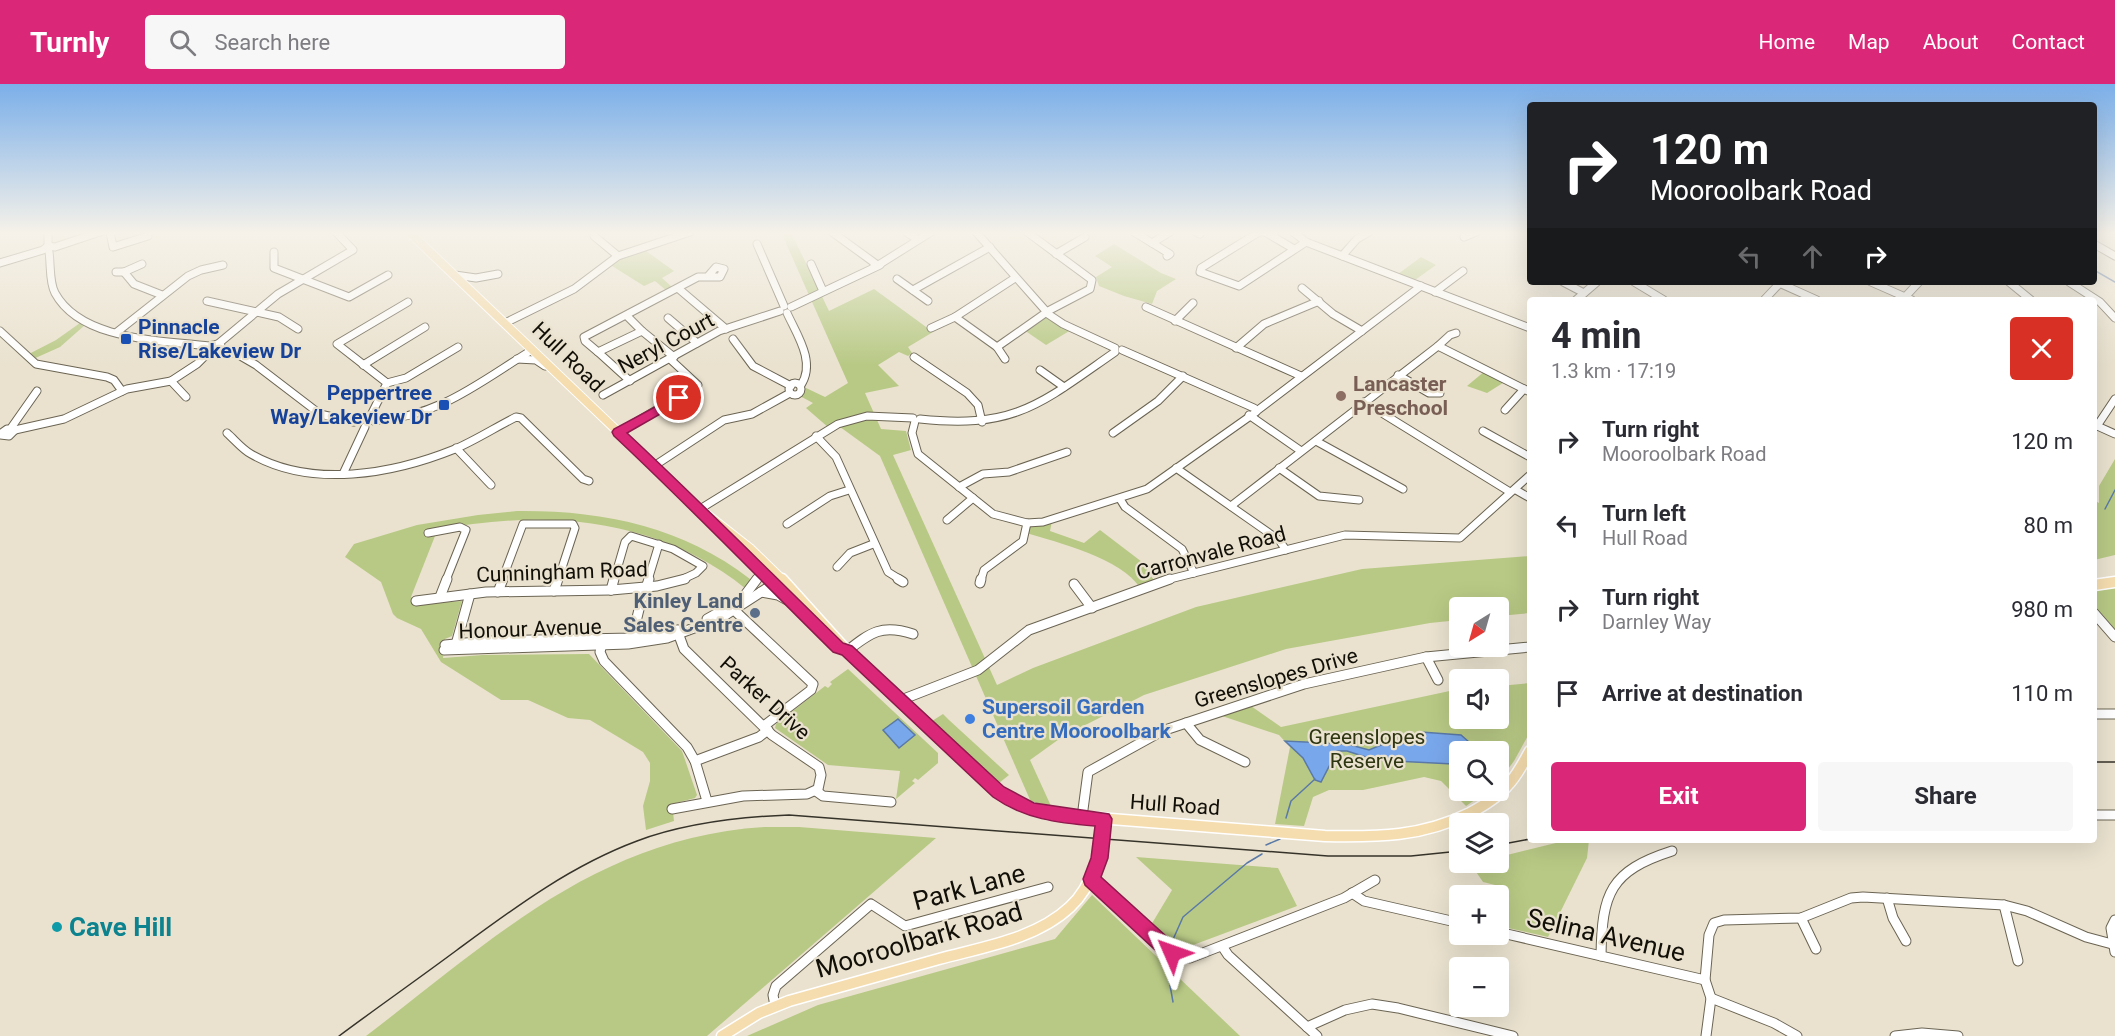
<!DOCTYPE html>
<meta charset="utf-8">
<style>
body{margin:0;font-family:Roboto,sans-serif;background:#f7f7f7;color:#2b2b33;height:100vh;display:flex;flex-direction:column;font-size:22px;white-space:nowrap}
*{box-sizing:border-box;margin:0}
p{font-size:20px;color:#7c7c81}
.icon{flex:none;width:33px;height:33px;fill:none;stroke:currentColor;stroke-width:2;stroke-linecap:round;stroke-linejoin:round}
.map{position:relative;flex:1;overflow:hidden}
.panel{position:absolute;left:1527px;top:213px;width:570px;height:546px;display:flex;flex-direction:column;background:#fff;border-radius:6px;box-shadow:0 6px 24px #0002}
.panel>*{flex:none}
.guide{position:absolute;left:1527px;top:18px;width:570px;height:183px;border-radius:6px;box-shadow:0 6px 24px #0002;background:#202124;color:#fff;overflow:hidden}
.needle{width:39px;rotate:217deg}
.buttons{position:absolute;left:1449px;top:513px;display:grid;gap:12px}
.buttons a{display:grid;place-items:center;width:60px;height:60px;border-radius:6px;background:#fff;box-shadow:0 6px 24px #0002;font-size:30px}
.pin{position:absolute;display:grid;place-items:center;width:51px;height:51px;color:#fff;margin:-26px;border:3px solid #fff;border-radius:50%;box-shadow:0 2px 6px #0007}
.me{position:absolute;width:66px;margin:-33px;rotate:313deg;stroke-linejoin:round;filter:drop-shadow(0 0 4px #0008)}
.turn{display:flex;align-items:center;gap:21px;height:126px;padding:0 24px;font-size:27px}
.turn .icon{width:78px;height:78px;stroke-width:2.5}
.turn b{display:block;font-size:42px;line-height:51px}
.lanes{display:flex;align-items:center;height:57px;padding:0 24px;background:#0003;justify-content:center;gap:30px;direction:ltr}
.lanes .off{opacity:.35}
.round{display:grid;place-items:center;flex:none;width:63px;height:63px;border-radius:6px;background:#f7f7f7}
.head{display:flex;align-items:center;justify-content:space-between;height:102px;padding:0 24px}
h1{font-size:36px;font-weight:700;line-height:45px}
.button{display:flex;gap:12px;margin-top:auto;padding:12px 24px}
.button a{flex:1;height:69px;border-radius:6px;background:#db2777;color:#fff;font-size:24px;font-weight:700;line-height:69px;text-align:center}
.button a+a{background:#f7f7f7;color:#2b2b33}
ul{padding:0;list-style:none}
li{display:flex;align-items:center;gap:18px;height:84px;padding:0 24px}
li div{flex:1}
li b{display:block;font-size:22px}
li em{font-style:normal}
header{display:flex;align-items:center;gap:36px;box-sizing:border-box;height:84px;padding:0 30px;background:#db2777;color:#fff}
header strong{font-size:28px}
nav{display:flex;gap:33px;margin-inline-start:auto;font-size:21px}
.search{width:420px;height:54px;background:#f7f7f7;display:flex;align-items:center;gap:15px;box-sizing:border-box;padding:0 21px;border-radius:6px;color:#7c7c81;font-size:22px}
.map>svg:first-child{display:block}
.green{fill:#b8c985}
.water{fill:#79a7eb;stroke:#5a79a7;stroke-width:1.5}
.lines{fill:none;stroke-linecap:round;stroke-linejoin:round}
.stream{stroke:#5a79a7;stroke-width:1.5}
.minor-far1-casing{stroke:#6b6453;stroke-width:9}
.minor-casing{stroke:#6b6453;stroke-width:11}
.major-far1-casing{stroke:#fff;stroke-width:10}
.major-casing{stroke:#fff;stroke-width:13}
.minor-far1{stroke:#fff;stroke-width:7}
.minor{stroke:#fff;stroke-width:9}
.major-far1{stroke:#f5ddaf;stroke-width:8}
.major{stroke:#f5ddaf;stroke-width:10}
.rail{stroke:#36332a;stroke-width:1.5}
.route{fill:#db2777;stroke:#8e194d;stroke-width:1.5}
.transit-dot{fill:#1a4fb4;stroke:#eae2cf;stroke-width:2}
.education-dot{fill:#8d6e63;stroke:#eae2cf;stroke-width:2}
.service-dot{fill:#5c6f8a;stroke:#eae2cf;stroke-width:2}
.shop-dot{fill:#3f7fe0;stroke:#eae2cf;stroke-width:2}
.culture-dot{fill:#0f9aa8;stroke:#eae2cf;stroke-width:2}
.labels{text-anchor:middle;dominant-baseline:central;stroke-width:4.5;stroke-linejoin:round;paint-order:stroke}
.transit-label{font-size:21px;font-weight:bold;fill:#164399;stroke:#eae2cf;text-anchor:start}
.street-label{font-size:21px;fill:#110f08;stroke:#eae2cf}
.education-label{font-size:21px;font-weight:bold;fill:#785e54;stroke:#eae2cf;text-anchor:start}
.service-label{font-size:21px;font-weight:bold;fill:#4e5e75;stroke:#eae2cf;text-anchor:end}
.shop-label{font-size:21px;font-weight:bold;fill:#366cbe;stroke:#eae2cf;text-anchor:start}
.park-label{font-size:21px;fill:#2e3511;stroke:#eae2cf}
.near-street-label{font-size:26px;fill:#110f08;stroke:#eae2cf}
.near-culture-label{font-size:26px;font-weight:bold;fill:#0d838f;stroke:#eae2cf;text-anchor:start}
</style>
<header>
<strong>Turnly</strong>
<div class="search"><svg class="icon" aria-label="search" viewBox="0 0 24 24"><circle cx="10" cy="10" r="6"/><path d="M15 15l6 6"/></svg>Search here</div>
<nav><a>Home</a><a>Map</a><a>About</a><a>Contact</a></nav>
</header>
<div class="map">
<svg width="2115" height="952" viewBox="0 0 2115 952">
<rect width="100%" height="100%" fill="#eae2cf"/>
<g class="green">
<polygon points="781,148 791,148 829,227 874,205 933,248 908,263 912,269 908,272 899,268 878,281 899,302 865,309 881,345 906,347 911,366 893,371 997,601 1033,584 1196,523 1362,485 1530,472 1530,529 1499,532 1498,524 1460,524 1459,536 1430,539 1286,565 1144,611 1062,653 1030,676 1051,722 1031,718 880,372 836,340 829,344 806,324 813,319 798,311 806,304 825,313 848,299"/>
<polygon points="1114,160 1161,189 1176,195 1157,207 1152,220 1124,212 1099,202 1096,193 1112,183 1095,172"/>
<polygon points="642,164 674,187 662,194 673,204 667,207 655,197 644,202 609,180"/>
<polygon points="1421,173 1436,181 1415,196 1398,190"/>
<polygon points="1048,231 1071,246 1046,261 1024,246"/>
<polygon points="80,239 85,241 60,263 31,276 25,272 56,256"/>
<polygon points="1485,287 1506,297 1487,309 1467,302"/>
<polygon points="2115,375 2115,471 2094,476 2094,416 2099,419 2099,402"/>
<path d="M517,427c84,-1 165,15 233,68l-4,10c-89,-72 -202,-80 -310,-59l-1,6 -24,61 10,7 41,-3 -10,35 -7,3 -2,19 40,-3 106,-1 93,97 15,44 -2,3 -23,6 2,17 -28,9 -3,-24 7,-25v-18l-7,-11 -53,-32 -22,-2 -40,-18h-27l-60,-38 -20,-33 -24,-11 -4,-4 -12,-32 -36,-25 9,-13 63,-19 61,-10z"/>
<path d="M1052,437l-2,10 34,12 16,-13 42,32 13,20 -15,6c-17,-29 -83,-46 -114,-55l2,-10z"/>
<polygon points="2115,504 2115,545 2094,521 2094,507"/>
<polygon points="848,585 938,669 938,679 918,696 915,694 912,697 915,699 896,715 900,687 828,681 775,644 776,640 825,602 828,604 832,600 830,598"/>
<polygon points="1530,599 1530,648 1514,677 1499,697 1498,668 1460,668 1460,706 1488,707 1466,722 1441,697 1424,693 1363,706 1329,706 1313,713 1304,742 1275,740 1290,663 1279,651 1222,632 1251,622 1281,643 1459,605 1460,634 1498,634 1499,602"/>
<polygon points="943,630 949,636 1009,691 999,699 932,637"/>
<path d="M766,743h33l137,11 -229,198h-341c126,-96 232,-199 400,-209z"/>
<polygon points="1568,756 1589,756 1587,774 1548,853 1499,842 1499,802 1483,798 1470,779 1498,778 1499,773"/>
<polygon points="1136,773 1278,784 1297,822 1177,867 1151,841 1172,806"/>
<polygon points="1092,811 1240,952 747,952 818,921 1055,855"/>
</g>
<g class="water">
<polygon points="898,635 915,651 899,664 883,646"/>
<polygon points="1421,648 1461,651 1469,658 1462,667 1460,668 1453,680 1375,676 1347,667 1337,667 1321,698 1315,696 1303,674 1285,657 1347,660 1369,666 1381,661 1400,661"/>
</g>
<g class="lines">
<g class="stream">
<polyline points="2094,186 2115,198"/>
<polyline points="2105,425 2115,406"/>
<polyline points="1482,668 1489,659"/>
<polyline points="1286,734 1291,717 1315,695"/>
<polyline points="1266,761 1280,755"/>
<polyline points="1171,860 1183,833 1247,779 1262,770"/>
<polyline points="1170,881 1168,890 1173,918"/>
</g>
<g class="minor-far1-casing">
<g id="minor-far1">
<polyline points="48,148 48,162"/>
<polyline points="110,148 113,163 148,152"/>
<polyline points="832,148 876,180"/>
<polyline points="906,148 917,155"/>
<polyline points="976,148 1045,226"/>
<polyline points="1027,148 1092,196 1090,205 1048,227"/>
<polyline points="1134,148 1170,170 1167,172"/>
<polyline points="1196,148 1200,150"/>
<polyline points="1293,148 1306,158 1530,244"/>
<polyline points="594,152 618,172"/>
<polyline points="1464,153 1476,148"/>
<polyline points="1152,159 1170,148"/>
<polyline points="757,160 784,222"/>
<polyline points="2094,160 2115,172"/>
<polyline points="1294,165 1265,148 1259,148 1201,184 1200,188 1239,202 1306,158"/>
<path d="M49,168c2,13 0,30 6,41 26,48 107,47 154,53l9,-2 60,-50 75,-44 -17,-18"/>
<polyline points="274,168 274,184 349,213 388,191"/>
<polyline points="1056,170 1085,153"/>
<polyline points="1342,172 1357,155 1369,148"/>
<polyline points="0,179 43,166 48,162 55,163 100,148"/>
<polyline points="811,180 823,207"/>
<polyline points="880,180 931,148"/>
<polyline points="116,188 124,188 142,180"/>
<polyline points="124,188 134,200 162,211"/>
<polyline points="455,191 476,194 498,190"/>
<polyline points="1015,194 955,233 997,263 1044,230"/>
<polyline points="897,195 928,217"/>
<polyline points="1563,198 1584,209"/>
<polyline points="1634,198 1664,216"/>
<polyline points="1777,198 1817,216"/>
<polyline points="1871,198 1912,216"/>
<polyline points="2009,198 2031,216"/>
<polyline points="2069,198 2100,218 2115,234"/>
<polyline points="1302,204 1333,230 1362,247"/>
<polyline points="679,205 726,245"/>
<polyline points="913,206 990,163"/>
<polyline points="1435,208 1463,187"/>
<polyline points="1905,213 1919,198"/>
<polyline points="1576,216 1597,198"/>
<polyline points="1764,216 1780,199"/>
<polyline points="207,217 279,233 298,245"/>
<polyline points="791,223 880,181 874,182"/>
<polyline points="1146,223 1301,292"/>
<path d="M787,229c10,22 29,49 14,72"/>
<polyline points="1048,230 1063,240 1115,264"/>
<polyline points="627,232 642,247"/>
<polyline points="668,234 697,259"/>
<polyline points="1175,237 1193,219"/>
<polyline points="505,239 574,205 618,172 690,148"/>
<polyline points="931,244 955,233"/>
<polyline points="0,247 36,280 107,293 114,296 122,307"/>
<polyline points="117,248 188,192 201,186 223,181"/>
<polyline points="733,255 753,282 791,302"/>
<polyline points="1438,262 1450,251 1456,249"/>
<polyline points="997,263 1005,275"/>
<polyline points="1236,264 1264,240 1319,217"/>
<polyline points="219,265 237,270 256,281 320,330 354,338 370,333 374,337"/>
<polyline points="1122,266 1254,324"/>
<polyline points="598,268 585,257 584,253 698,193 720,193 724,185 716,183 709,191"/>
<polyline points="914,273 967,309 978,321 982,338"/>
<polyline points="517,275 536,276 545,282"/>
<polyline points="363,281 425,243"/>
<polyline points="1040,286 1064,303"/>
<polyline points="1398,291 1429,309 1440,309"/>
<polyline points="171,297 186,313"/>
<polyline points="630,297 598,268 642,247 674,273"/>
<polyline points="387,299 406,294 458,263"/>
<circle cx="795" cy="305" r="6"/>
<polyline points="603,311 719,247 780,227"/>
<polyline points="1364,318 1510,408"/>
<polyline points="1258,326 1421,202"/>
<polyline points="1505,326 1524,305"/>
<polyline points="1249,331 1301,367"/>
<polyline points="370,333 387,299 337,260 408,218"/>
<path d="M920,335c96,10 120,-15 195,-67"/>
<path d="M374,337c67,-5 104,-38 158,-71"/>
<polyline points="915,337 912,349 918,370 993,430 1027,439 1043,438 1147,405 1256,328"/>
<polyline points="2095,341 2115,350"/>
<polyline points="2097,342 2115,315"/>
<polyline points="11,344 37,307"/>
<polyline points="15,346 64,335 127,305 171,297 197,280 210,267 219,265 221,262 218,260"/>
<polyline points="1483,347 1530,373"/>
<polyline points="619,348 698,301 670,275"/>
<path d="M227,349c8,7 15,16 24,21 61,35 142,20 204,-5 21,-9 41,-22 61,-32l5,1 62,61 6,2"/>
<polyline points="1113,349 1158,317 1183,292"/>
<polyline points="0,350 7,345 15,346 9,352 0,351"/>
<polyline points="816,352 836,373 888,488 901,496"/>
<polyline points="1316,357 1403,405"/>
<polyline points="456,364 491,401"/>
<polyline points="654,382 724,336 752,330 790,309"/>
<polyline points="1176,384 1279,456 1286,466"/>
<polyline points="1279,384 1319,412 1359,416"/>
<polyline points="343,390 365,343"/>
<polyline points="959,403 983,390 1009,388 1067,368"/>
<polyline points="1516,406 1530,414"/>
<polyline points="1120,415 1125,423 1182,465 1194,489"/>
<polyline points="1231,422 1438,262 1530,308"/>
<polyline points="700,425 838,340 867,332 913,334"/>
<polyline points="947,436 973,414"/>
<polyline points="787,440 830,412 849,406"/>
<polyline points="428,449 460,443 466,446 446,496"/>
<polyline points="837,483 850,469 873,460"/>
<polyline points="502,496 523,440 573,440 575,444 558,496"/>
<polyline points="614,496 625,458 631,452 673,465 703,482 696,489 681,496"/>
<polyline points="648,496 659,460"/>
<polyline points="756,496 762,488"/>
<polyline points="981,496 984,486 1023,457 1027,439"/>
<polyline points="1166,496 1345,451 1460,454 1530,391"/>
</g>
</g>
<g class="minor-casing">
<g id="minor">
<polyline points="898,495 903,498"/>
<polyline points="980,499 981,495"/>
<polyline points="1074,500 1092,524"/>
<polyline points="646,504 649,495"/>
<polyline points="611,506 614,495"/>
<polyline points="611,506 657,502 685,495"/>
<polyline points="554,507 558,495"/>
<polyline points="498,508 503,495"/>
<polyline points="761,508 778,511 787,516"/>
<polyline points="440,513 447,495"/>
<polyline points="742,515 757,495"/>
<polyline points="416,517 486,508 611,506"/>
<polyline points="734,526 813,600 811,606 764,642"/>
<polyline points="2094,529 2115,553"/>
<polyline points="707,535 741,516"/>
<polyline points="632,554 644,505"/>
<polyline points="603,556 600,568 604,577 687,663 695,677 707,717"/>
<polyline points="445,561 486,557 632,554 679,546"/>
<polyline points="455,564 470,510"/>
<polyline points="444,566 628,560 667,554 721,534 778,497"/>
<path d="M847,567c24,-19 35,-27 66,-17"/>
<polyline points="1426,573 1438,596"/>
<polyline points="901,616 978,586 1029,546 1170,495"/>
<polyline points="2094,630 2115,630"/>
<polyline points="1186,639 1200,656 1245,678"/>
<polyline points="695,677 759,653 768,646"/>
<polyline points="816,707 823,712 891,718"/>
<polyline points="672,725 743,712 807,710 818,705 821,691 819,683 772,651 684,565 677,546"/>
<polyline points="2094,731 2115,731"/>
<polyline points="1082,733 1088,688 1162,647 1304,600 1426,573 1530,563"/>
<polyline points="1091,795 1177,873 1190,874 1344,814 1375,796"/>
<polyline points="1352,809 1364,817 1460,839"/>
<polyline points="1887,814 1893,834 1906,857"/>
<polyline points="2004,821 2018,877"/>
<polyline points="1801,834 1816,865"/>
<polyline points="2115,836 2111,844 2115,868"/>
<polyline points="1498,848 1705,896"/>
<polyline points="1222,862 1228,871 1317,952"/>
<path d="M1601,872c1,-63 9,-85 71,-105"/>
<polyline points="1711,914 1774,939 1797,952"/>
<polyline points="775,922 773,911 776,902 871,820 905,842 1048,803"/>
<polyline points="1307,943 1345,926 1372,920 1398,924 1513,952"/>
<polyline points="1706,952 1711,914 1705,896 1709,851 1714,839 1724,836 1801,834 1851,814 1863,813 2004,821 2027,827 2086,853 2112,860"/>
<polyline points="1895,952 1922,949 1958,952"/>
</g>
</g>
<g class="major-far1-casing">
<g id="major-far1">
<polyline points="409,148 702,428"/>
<polyline points="700,425 751,465 783,496"/>
<polyline points="716,443 770,496"/>
</g>
</g>
<g class="major-casing">
<g id="major">
<polyline points="769,495 836,561"/>
<path d="M782,495l65,72 140,131 24,19 37,13 277,22c53,1 97,1 145,-23 13,-7 27,-15 37,-27 10,-10 16,-23 23,-35"/>
<polyline points="2094,501 2115,498"/>
<path d="M722,952l37,-23 30,-12c50,-14 100,-28 150,-42 44,-12 97,-20 131,-52 25,-23 30,-57 34,-88"/>
</g>
</g>
<use href="#minor-far1" class="minor-far1"/>
<use href="#minor" class="minor"/>
<use href="#major-far1" class="major-far1"/>
<use href="#major" class="major"/>
<g class="rail">
<polyline points="2094,678 2115,678"/>
<polyline points="1498,761 1530,755"/>
<path d="M339,952c39,-29 79,-57 118,-86 57,-42 113,-84 180,-109 48,-18 100,-24 152,-26l539,41h83l49,-5"/>
</g>
</g>
<linearGradient id="sky" x2="0" y2="1"><stop stop-color="#7bafe9"/><stop offset="0.53" stop-color="#f6f2e9"/><stop offset="1" stop-color="#f6f2e9" stop-opacity="0"/></linearGradient>
<rect width="2115" height="281" fill="url(#sky)"/>
<path class="route" d="M679,310l6,4 -2,3 -56,32c74,69 144,140 216,210l9,3 152,141 30,16 75,11 3,5 -4,39 -7,19 77,70 2,6 -2,6 -6,3 -7,-3 -80,-74 -2,-6 8,-21 4,-32c-37,-3 -71,-7 -102,-29l-151,-142 -9,-3c-73,-72 -144,-146 -219,-216l-2,-4 2,-3z"/>
<g class="transit-dot">
<rect x="120" y="249" width="12" height="12" rx="3"/>
<rect x="438" y="315" width="12" height="12" rx="3"/>
</g>
<circle class="education-dot" cx="1341" cy="312" r="6"/>
<circle class="service-dot" cx="755" cy="529" r="6"/>
<circle class="shop-dot" cx="970" cy="635" r="6"/>
<circle class="culture-dot" cx="57" cy="843" r="6"/>
<g class="labels">
<g class="transit-label">
<text x="138" y="243">Pinnacle<tspan x="138" dy="24">Rise/Lakeview Dr</tspan></text>
<text x="432" y="309" text-anchor="end">Peppertree<tspan x="432" dy="24">Way/Lakeview Dr</tspan></text>
</g>
<g class="street-label">
<text transform="translate(666 259) rotate(-28)">Neryl Court</text>
<text transform="translate(568 273) rotate(44)">Hull Road</text>
<text transform="translate(1211 469) rotate(-15)">Carronvale Road</text>
<text transform="translate(562 488) rotate(-2)">Cunningham Road</text>
<text transform="translate(530 545) rotate(-2)">Honour Avenue</text>
<text transform="translate(1276 594) rotate(-16)">Greenslopes Drive</text>
<text transform="translate(765 614) rotate(42)">Parker Drive</text>
<text transform="translate(1175 721) rotate(4)">Hull Road</text>
</g>
<g class="education-label">
<text x="1353" y="300">Lancaster<tspan x="1353" dy="24">Preschool</tspan></text>
</g>
<g class="service-label">
<text x="743" y="517">Kinley Land<tspan x="743" dy="24">Sales Centre</tspan></text>
</g>
<g class="shop-label">
<text x="982" y="623">Supersoil Garden<tspan x="982" dy="24">Centre Mooroolbark</tspan></text>
</g>
<g class="park-label">
<text x="1367" y="653">Greenslopes<tspan x="1367" dy="24">Reserve</tspan></text>
</g>
<g class="near-street-label">
<text transform="translate(969 803) rotate(-15)">Park Lane</text>
<text transform="translate(1606 851) rotate(13)">Selina Avenue</text>
<text transform="translate(919 856) rotate(-16)">Mooroolbark Road</text>
</g>
<g class="near-culture-label">
<text x="69" y="843">Cave Hill</text>
</g>
</g>
</svg>
<div class="buttons">
<a><svg class="needle" viewBox="-14 -14 28 28"><path d="M0-13l5 13h-10z" fill="#e53935"/><path d="M0 13l5-13h-10z" fill="#7c7c81"/></svg></a>
<a><svg class="icon" aria-label="sound" viewBox="0 0 24 24"><path d="M4 9h4l5-4v14l-5-4H4zM17 9q2 3 0 6"/></svg></a>
<a><svg class="icon" aria-label="search" viewBox="0 0 24 24"><circle cx="10" cy="10" r="6"/><path d="M15 15l6 6"/></svg></a>
<a><svg class="icon" aria-label="layers" viewBox="0 0 24 24"><path d="M12 4l9 5-9 5-9-5zM3 14l9 5 9-5"/></svg></a>
<a>+</a>
<a>−</a>
</div>
<div class="pin" style="left:679px;top:314px;background:#d93025"><svg class="icon" aria-label="arrive" viewBox="0 0 24 24"><path d="M6 21V4h12l-3 4 3 4H6"/></svg></div>
<svg class="me" style="left:1172px;top:869px" viewBox="-20 -20 40 40"><path d="M0-17L14 15 0 8-14 15z" fill="#db2777" stroke="#fff" stroke-width="4"/></svg>
<div class="guide">
<div class="turn"><svg class="icon" aria-label="right" viewBox="0 0 24 24"><path d="M7 20v-9h11M14 6l5 5-5 5"/></svg><div><b>120 m</b>Mooroolbark Road</div></div>
<div class="lanes"><svg class="icon off" aria-label="left" viewBox="0 0 24 24"><path d="M17 20v-9H6M10 6l-5 5 5 5"/></svg><svg class="icon off" aria-label="ahead" viewBox="0 0 24 24"><path d="M12 20V5M6 11l6-6 6 6"/></svg><svg class="icon" aria-label="right" viewBox="0 0 24 24"><path d="M7 20v-9h11M14 6l5 5-5 5"/></svg></div>
</div>
<section class="panel">
<div class="head"><div><h1>4 min</h1><p>1.3 km · 17:19</p></div><a class="round" style="background:#d93025;color:#fff"><svg class="icon" aria-label="close" viewBox="0 0 24 24"><path d="M6 6l12 12M18 6L6 18"/></svg></a></div>
<ul>
<li><svg class="icon" aria-label="right" viewBox="0 0 24 24"><path d="M7 20v-9h11M14 6l5 5-5 5"/></svg><div><b>Turn right</b><p>Mooroolbark Road</p></div><em>120 m</em></li>
<li><svg class="icon" aria-label="left" viewBox="0 0 24 24"><path d="M17 20v-9H6M10 6l-5 5 5 5"/></svg><div><b>Turn left</b><p>Hull Road</p></div><em>80 m</em></li>
<li><svg class="icon" aria-label="right" viewBox="0 0 24 24"><path d="M7 20v-9h11M14 6l5 5-5 5"/></svg><div><b>Turn right</b><p>Darnley Way</p></div><em>980 m</em></li>
<li><svg class="icon" aria-label="arrive" viewBox="0 0 24 24"><path d="M6 21V4h12l-3 4 3 4H6"/></svg><div><b>Arrive at destination</b></div><em>110 m</em></li>
</ul>
<div class="button"><a>Exit</a><a>Share</a></div>
</section>
</div>
